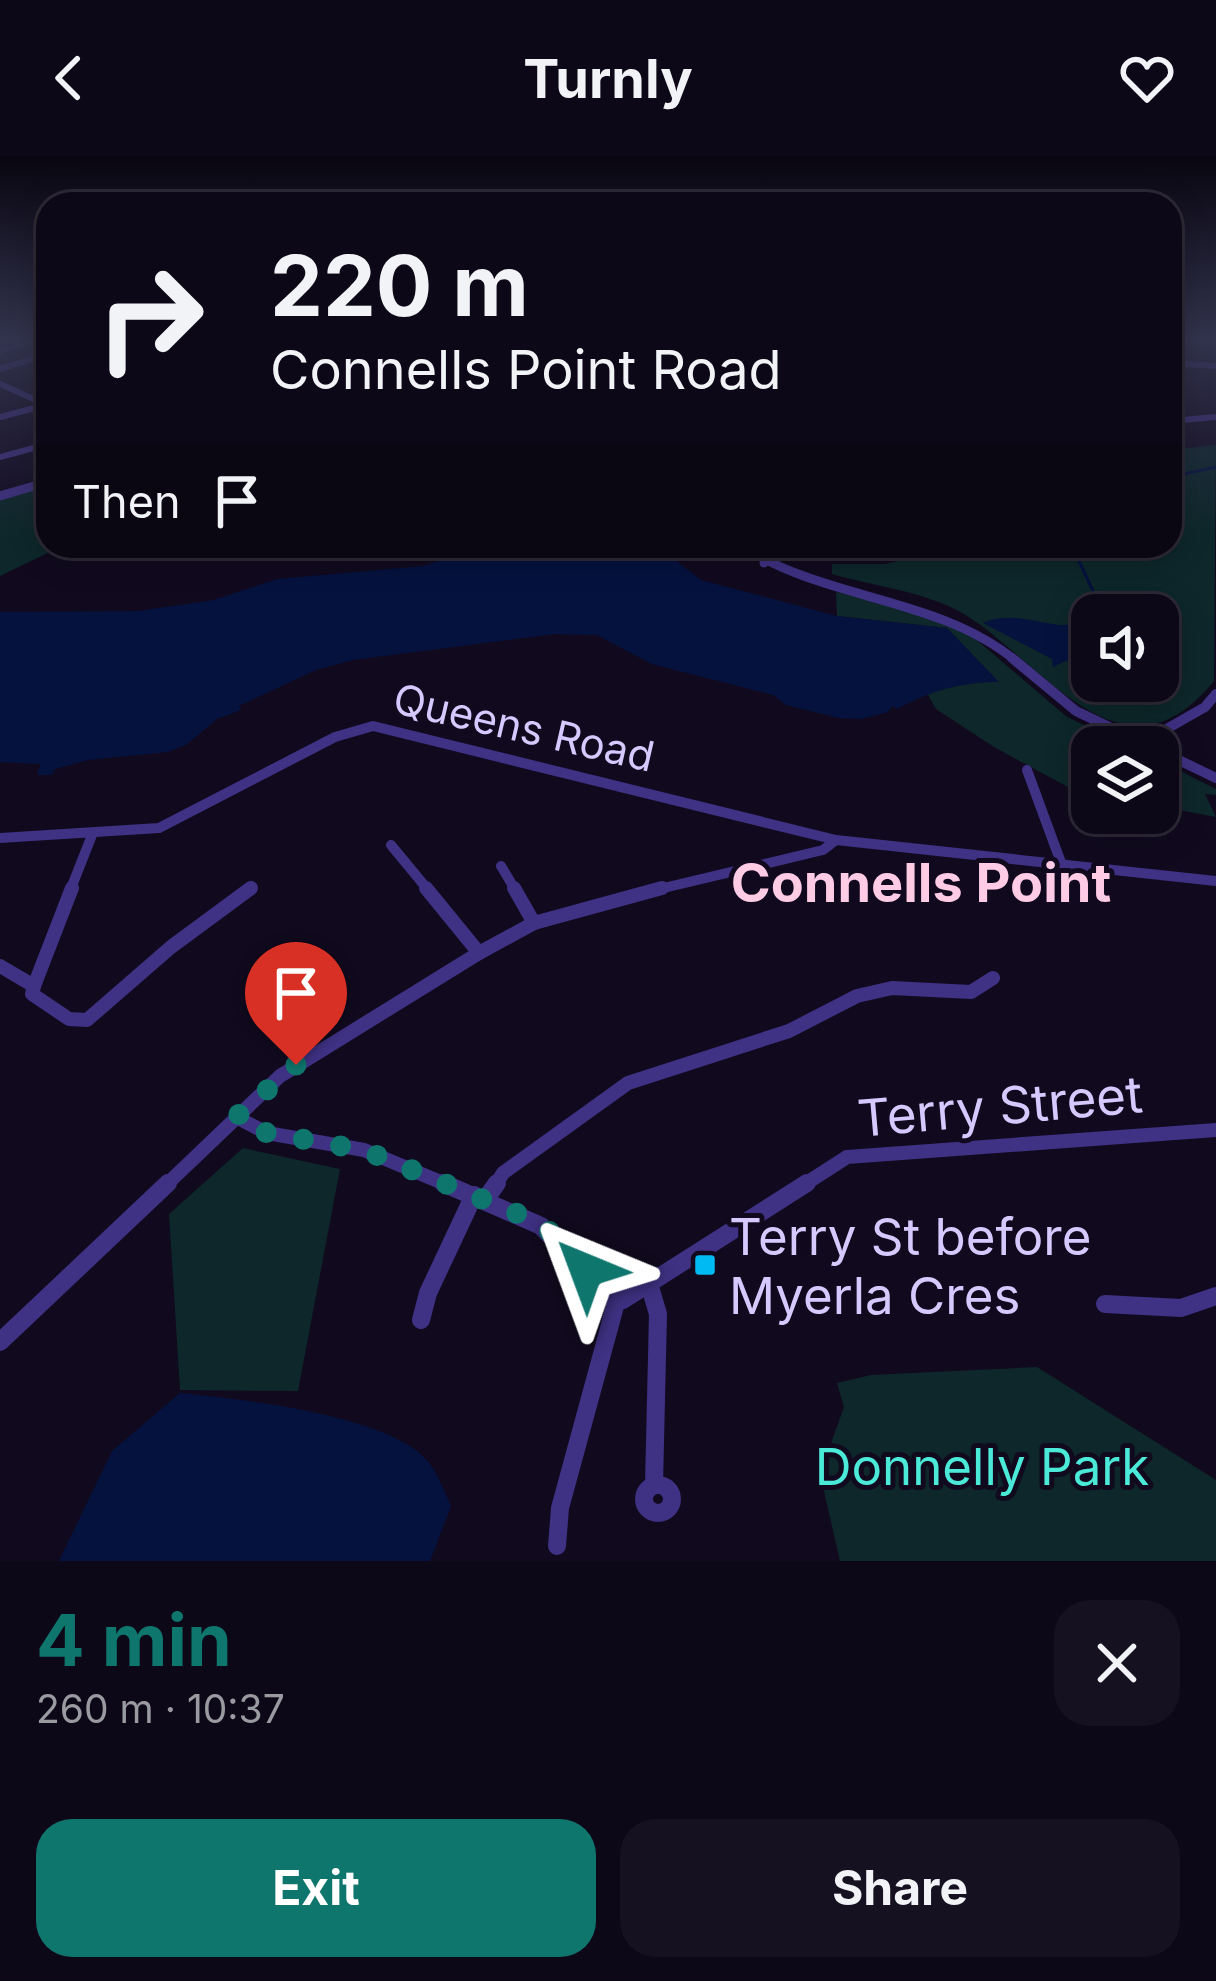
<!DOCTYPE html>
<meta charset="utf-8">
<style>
body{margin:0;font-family:Inter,sans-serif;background:#161120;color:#f1f3f6;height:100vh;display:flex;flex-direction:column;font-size:45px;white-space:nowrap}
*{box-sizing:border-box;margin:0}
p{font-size:39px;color:#9a9aa1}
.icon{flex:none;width:66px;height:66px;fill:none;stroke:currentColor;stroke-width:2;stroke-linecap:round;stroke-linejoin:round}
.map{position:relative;height:1405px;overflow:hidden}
.panel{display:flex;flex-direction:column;background:#0d0817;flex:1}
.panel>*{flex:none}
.top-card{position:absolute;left:36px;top:36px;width:1146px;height:366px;border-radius:36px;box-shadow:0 6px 30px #0003,0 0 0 3px #2d2936;background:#0d0817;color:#f1f3f6;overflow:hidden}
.buttons{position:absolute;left:1071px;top:438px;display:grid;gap:24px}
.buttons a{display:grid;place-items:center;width:108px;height:108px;border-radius:24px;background:#0d0817;box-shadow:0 6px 30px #0003,0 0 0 3px #2d2936;font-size:60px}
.pin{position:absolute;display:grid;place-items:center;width:102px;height:102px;color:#fff;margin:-123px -51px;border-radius:50% 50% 50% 0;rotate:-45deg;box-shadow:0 0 12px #0007}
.pin .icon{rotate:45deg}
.me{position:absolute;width:132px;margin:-66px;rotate:316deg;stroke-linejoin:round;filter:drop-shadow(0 0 9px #0008)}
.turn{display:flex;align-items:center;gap:42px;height:252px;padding:0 36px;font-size:54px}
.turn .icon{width:156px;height:156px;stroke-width:2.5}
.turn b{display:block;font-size:84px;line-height:102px}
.then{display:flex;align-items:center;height:114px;padding:0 36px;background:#0003;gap:24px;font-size:45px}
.round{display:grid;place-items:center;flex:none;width:126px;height:126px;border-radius:36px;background:#161120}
.summary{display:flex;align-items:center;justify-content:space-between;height:204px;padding:0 36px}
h1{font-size:72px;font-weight:700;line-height:90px;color:#0f766e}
.primary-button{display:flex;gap:24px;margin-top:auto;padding:24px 36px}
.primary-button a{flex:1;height:138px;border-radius:36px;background:#0f766e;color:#fff;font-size:48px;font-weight:700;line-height:138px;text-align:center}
.primary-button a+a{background:#161120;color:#f1f3f6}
header{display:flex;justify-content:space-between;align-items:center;height:156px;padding:0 36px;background:#0d0817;font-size:54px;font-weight:700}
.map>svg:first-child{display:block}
.green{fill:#0d272a;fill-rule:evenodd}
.water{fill:#05123e}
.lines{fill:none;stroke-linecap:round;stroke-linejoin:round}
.stream{stroke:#05123e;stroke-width:3}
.minor-far4{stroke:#3f3183;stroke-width:6}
.minor-far3{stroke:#3f3183;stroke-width:9}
.minor-far2{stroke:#3f3183;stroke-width:10}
.minor-far1{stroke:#3f3183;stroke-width:14}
.minor{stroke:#3f3183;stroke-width:18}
.route{stroke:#0f766e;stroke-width:21;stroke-dasharray:0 37.8}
.poi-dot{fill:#00baf4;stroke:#110a1f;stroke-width:4.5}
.labels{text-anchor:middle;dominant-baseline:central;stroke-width:10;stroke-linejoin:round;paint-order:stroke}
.street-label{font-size:42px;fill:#d6c9ff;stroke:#110a1f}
.near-street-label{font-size:51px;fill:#d6c9ff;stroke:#110a1f}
.near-poi-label{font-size:51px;fill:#d6c9ff;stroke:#110a1f;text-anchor:start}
.near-park-label{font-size:51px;fill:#4be9d7;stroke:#110a1f}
.district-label{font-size:54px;font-weight:bold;fill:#ffcbe5;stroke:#110a1f}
</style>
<header><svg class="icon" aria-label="back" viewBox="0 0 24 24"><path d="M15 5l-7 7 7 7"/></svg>Turnly<svg class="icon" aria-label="heart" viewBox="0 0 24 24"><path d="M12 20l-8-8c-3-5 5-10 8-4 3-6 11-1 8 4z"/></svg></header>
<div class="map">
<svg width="1216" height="1405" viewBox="0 0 1216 1405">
<rect width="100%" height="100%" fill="#110a1f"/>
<g class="green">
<path d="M1216,289l-2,236c-91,113 -171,-19 -250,-67 -36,-22 -91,-28 -132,-40v-10h53l81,-18h204v-96zM1092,459h66v66h-66z"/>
<polygon points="48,328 48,390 62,390 0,420 0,342"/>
<polygon points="836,436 919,456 971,479 1067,561 1131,591 1092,591 1092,644 994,591 936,553 927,537 964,526 998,526 947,472 837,460"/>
<polygon points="1158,604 1216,633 1216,639 1205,638 1216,661 1158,650"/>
<polygon points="243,992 340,1013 298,1235 180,1234 169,1058"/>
<polygon points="1037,1211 1216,1324 1216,1405 840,1405 820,1318 844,1251 837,1227 871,1219"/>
</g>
<g class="water">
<path d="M480,390h177l44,34 136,36 110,12 52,54c-39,0 -68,9 -102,27l-5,-3 -4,6 -27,7 -22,-1 -53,-13 -13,-10 -121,-31 -55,-29 -42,-1 -202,26 -37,10 -77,36 2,4 -24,9 -31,26 -18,7 -80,8 -33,9 -3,6h-15l4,-11 -41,-2v-150l138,-1 76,-11 63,-21 147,-13z"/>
<path d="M1094,438l-15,61 -26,12 -1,-8 -69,-36c32,-15 75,8 86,1 10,-5 18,-21 25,-30z"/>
<path d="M180,1237c59,6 214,22 250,71 9,12 15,29 21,42l-21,55h-371l53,-110z"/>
</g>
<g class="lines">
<g class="stream">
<polyline points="1170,321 1216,311"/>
<polyline points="1072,390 1094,437"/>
</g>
<g class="minor-far4">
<polyline points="0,195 35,184"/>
<polyline points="1170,207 1216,210"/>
<polyline points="0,213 48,198"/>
<polyline points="0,228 45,248"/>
<polyline points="0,261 42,250"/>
<polyline points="1170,265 1216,261"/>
<polyline points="0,301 48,288"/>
</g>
<g class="minor-far3">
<polyline points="0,340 48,326"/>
<path d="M742,390c84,55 195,50 274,115"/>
<polyline points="764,407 781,390"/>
</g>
<g class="minor-far2">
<polyline points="1012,502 1076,555 1151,591"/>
<polyline points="1142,587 1205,551 1216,538"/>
<polyline points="1158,594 1216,622"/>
<polyline points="1027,614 1063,712"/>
<polyline points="0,682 159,672 335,581 373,570 836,684 1216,725"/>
<polyline points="391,689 429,735"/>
<polyline points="501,710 516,735"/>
<polyline points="70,735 92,679"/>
<polyline points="247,735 251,732"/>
<polyline points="651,735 823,694 836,684"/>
</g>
<g class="minor-far1">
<polyline points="426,732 479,797"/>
<polyline points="514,732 534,767"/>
<polyline points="0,810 34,830 32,838 69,863 87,864 171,791 251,732"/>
<polyline points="34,830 72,732"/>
<polyline points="236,961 267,977 364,994 450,1030"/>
<polyline points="165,1030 280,920 479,797 534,767 662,732"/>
<polyline points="495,1030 503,1017 628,927 789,875 857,840 892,832 971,836 993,822"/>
<polyline points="802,1030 847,1001 1216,974"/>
</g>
<g class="minor">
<polyline points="443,1027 541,1070 597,1128 623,1144 807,1027"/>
<polyline points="485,1044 497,1027"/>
<polyline points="650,1131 658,1158 654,1328"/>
<polyline points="1105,1148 1181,1152 1216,1140"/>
<polyline points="421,1164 428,1137 474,1039"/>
<polyline points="0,1186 168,1027"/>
<circle cx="658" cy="1343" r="14"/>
<polyline points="557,1390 560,1352 617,1143"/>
</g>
</g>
<linearGradient id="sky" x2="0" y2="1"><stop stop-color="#090611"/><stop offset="0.48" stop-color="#32334d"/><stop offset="1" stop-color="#32334d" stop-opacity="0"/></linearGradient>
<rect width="1216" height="381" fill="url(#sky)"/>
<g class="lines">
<polyline class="route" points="296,909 236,961 267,977 364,994 528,1062 549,1075 586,1114"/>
</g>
<rect class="poi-dot" x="693" y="1097" width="24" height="24" rx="6"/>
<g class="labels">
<g class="street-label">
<text transform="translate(524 571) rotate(13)">Queens Road</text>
</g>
<g class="near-street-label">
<text transform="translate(1000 950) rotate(-5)">Terry Street</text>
</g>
<g class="near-poi-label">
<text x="729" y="1080">Terry St before<tspan x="729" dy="59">Myerla Cres</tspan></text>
</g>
<g class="near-park-label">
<text x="982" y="1310">Donnelly Park</text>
</g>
<g class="district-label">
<text x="921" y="726">Connells Point</text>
</g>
</g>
</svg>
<div class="buttons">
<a><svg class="icon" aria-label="sound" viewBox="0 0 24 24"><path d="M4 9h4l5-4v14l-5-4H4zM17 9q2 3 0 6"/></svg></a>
<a><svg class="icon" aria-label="layers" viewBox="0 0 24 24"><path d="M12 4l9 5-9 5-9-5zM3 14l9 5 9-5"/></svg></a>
</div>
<div class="pin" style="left:296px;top:909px;background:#d93025"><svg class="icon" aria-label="arrive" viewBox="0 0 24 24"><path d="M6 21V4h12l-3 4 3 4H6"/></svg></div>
<svg class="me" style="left:586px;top:1114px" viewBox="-20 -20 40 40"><path d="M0-17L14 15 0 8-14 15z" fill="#0f766e" stroke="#fff" stroke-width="4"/></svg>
<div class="top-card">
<div class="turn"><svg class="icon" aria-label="right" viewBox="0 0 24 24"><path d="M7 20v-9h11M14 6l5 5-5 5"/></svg><div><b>220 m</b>Connells Point Road</div></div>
<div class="then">Then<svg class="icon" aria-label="arrive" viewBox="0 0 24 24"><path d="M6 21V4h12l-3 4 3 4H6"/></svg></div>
</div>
</div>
<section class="panel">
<div class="summary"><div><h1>4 min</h1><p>260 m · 10:37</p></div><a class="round"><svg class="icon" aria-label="close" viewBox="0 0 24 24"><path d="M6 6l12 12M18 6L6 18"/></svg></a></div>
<div class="primary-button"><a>Exit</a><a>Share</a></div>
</section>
